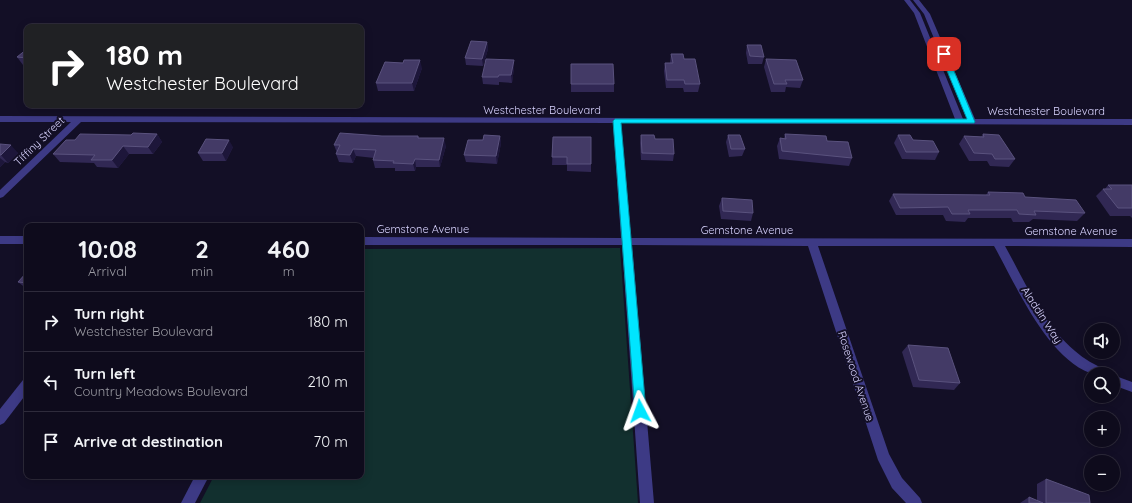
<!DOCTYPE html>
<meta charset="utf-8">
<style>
body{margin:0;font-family:Quicksand,sans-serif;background:#1c1929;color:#f1f3f6;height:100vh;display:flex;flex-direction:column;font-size:15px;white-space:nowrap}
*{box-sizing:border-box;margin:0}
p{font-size:13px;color:#9b9ba3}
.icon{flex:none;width:22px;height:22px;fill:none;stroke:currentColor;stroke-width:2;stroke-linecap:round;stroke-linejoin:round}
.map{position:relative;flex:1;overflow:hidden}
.details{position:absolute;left:24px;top:223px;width:340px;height:256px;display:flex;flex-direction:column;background:#0e0b1c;border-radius:8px;box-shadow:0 2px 10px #0003,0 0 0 1px #2e2b3b}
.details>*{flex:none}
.banner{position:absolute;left:24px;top:24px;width:340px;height:84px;border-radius:8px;box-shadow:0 2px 10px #0003,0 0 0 1px #2e2b3b;background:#202124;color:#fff;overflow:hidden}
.fabs{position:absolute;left:1084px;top:323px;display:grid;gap:8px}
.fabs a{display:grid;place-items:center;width:36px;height:36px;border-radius:50%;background:#0e0b1c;box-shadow:0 2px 10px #0003,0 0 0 1px #2e2b3b;font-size:20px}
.pin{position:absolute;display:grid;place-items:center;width:34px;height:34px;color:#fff;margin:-17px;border-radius:8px;box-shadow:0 2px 6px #0006}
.me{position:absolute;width:44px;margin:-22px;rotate:356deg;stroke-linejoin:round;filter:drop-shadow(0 0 3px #0008)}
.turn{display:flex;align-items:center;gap:14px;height:84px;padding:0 16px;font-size:18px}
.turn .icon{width:52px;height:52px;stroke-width:2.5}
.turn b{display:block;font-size:28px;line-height:34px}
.eta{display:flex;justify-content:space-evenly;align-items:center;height:68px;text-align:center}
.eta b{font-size:24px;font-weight:800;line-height:28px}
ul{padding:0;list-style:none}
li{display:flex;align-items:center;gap:12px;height:60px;padding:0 16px;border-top:1px solid #2e2b3b}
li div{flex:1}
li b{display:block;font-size:15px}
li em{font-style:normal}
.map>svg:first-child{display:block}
.green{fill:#12302f}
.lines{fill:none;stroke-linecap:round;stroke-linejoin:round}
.street{fill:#3d3a85;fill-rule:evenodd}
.wall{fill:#312854}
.shaded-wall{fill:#1d163a}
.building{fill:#433a66;stroke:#5a527e}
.route{fill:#00e5ff;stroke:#0095a6}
.labels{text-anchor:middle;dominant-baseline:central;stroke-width:4;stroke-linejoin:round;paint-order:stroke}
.street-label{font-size:11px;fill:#d9d4ff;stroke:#130f26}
</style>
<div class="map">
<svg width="1132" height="503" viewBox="0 0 1132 503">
<rect width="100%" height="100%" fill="#130f26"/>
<polygon class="green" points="620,248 638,503 200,503 214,476 361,476 361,249"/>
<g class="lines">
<g class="street">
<path d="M904,0h6l10,13 43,106h4l-43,-105 -11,-14h6l11,14 45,105h157v6l-511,-2 10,115 501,1v8l-127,-1c20,36 38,78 70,105 9,8 20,14 31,19l2,4c-6,0 -14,1 -18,-1 -44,-17 -74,-88 -96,-127h-176l71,208 13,24 18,20 2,5h-16l-14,-15 -14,-28 -70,-214 -176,-1 22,258h-14l-18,-258h-261v-8l260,1 -8,-115 -532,-1 -78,75 -3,1v-8l71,-68h-71v-6l955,3 -41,-106z"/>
<rect x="0" y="236" width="27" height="8"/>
<polygon points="1113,375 1132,382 1132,392 1113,385"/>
<polygon points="27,379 27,393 4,423 0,425 0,409 23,380"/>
<polygon points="195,476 209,476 195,503 181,503"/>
</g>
</g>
<g class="wall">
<polygon points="487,42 488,49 483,66 466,65 465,58"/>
<polygon points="747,45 764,57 762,64 748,64 746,53"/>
<polygon points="27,49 27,65 23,65 17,57"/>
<polygon points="671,54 684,59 700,84 698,92 684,92 683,88 666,88 664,71 665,63 670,63"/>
<polygon points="766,59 803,80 800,88 786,87 785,92 771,92 764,67"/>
<polygon points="514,60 514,68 512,83 499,82 499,85 483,84 482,77"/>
<polygon points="571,64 614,84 614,92 571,92"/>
<polygon points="422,68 414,91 378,91 376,83"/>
<polygon points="157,134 162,142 153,154 129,154 118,168 97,167 94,163 60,162 53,154 75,140 131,135"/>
<polygon points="785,134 827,141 852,158 849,166 779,159 777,146 780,138 784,139"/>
<polygon points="983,134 1015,159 1009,167 990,166 987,161 969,161 959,144 964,136 981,137"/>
<polygon points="641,135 655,139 674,154 673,161 641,160 640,143"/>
<polygon points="728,135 745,149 742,156 729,157 726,142"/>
<polygon points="898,135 913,140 939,152 935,160 902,159 894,143"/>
<polygon points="382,136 418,136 419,138 446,146 440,167 416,167 415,171 395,171 395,168 375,168 373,160 374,158 356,156 353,163 339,162 336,154 337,153 334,145"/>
<polygon points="500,136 501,143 497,164 466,162 464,155 483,140"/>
<polygon points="553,137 591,164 591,172 567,171 567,165 552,165"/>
<polygon points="0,144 18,153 8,163 5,162 0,167"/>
<polygon points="233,147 226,161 203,161 198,153"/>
<polygon points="1108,185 1132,185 1132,218 1130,216 1110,216 1096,196 1103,189 1105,189"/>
<polygon points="988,192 1025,197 1085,213 1077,221 1033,219 1029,222 1013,222 1011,218 968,218 965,222 946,221 943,215 896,215 889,201 893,194 986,195"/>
<polygon points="722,198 753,213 751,221 721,219 719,206"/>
<polygon points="27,272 27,289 18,282"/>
<polygon points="908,345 960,383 954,390 913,387 902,352"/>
<polygon points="1046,479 1090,503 1020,503 1029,497 1037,501 1037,484"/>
</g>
<g class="shaded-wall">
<polygon points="487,42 488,49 483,66 482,59"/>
<polygon points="420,60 422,68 414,91 412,83"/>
<polygon points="514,60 514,68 512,83 511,75"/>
<polygon points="157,134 162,142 153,154 148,147"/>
<polygon points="500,136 501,143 497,164 496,156"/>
<polygon points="444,138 446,146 440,167 439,160"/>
<polygon points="229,140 233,147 226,161 222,153"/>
<polygon points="11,145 18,153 8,163 1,155"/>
<polygon points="123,146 129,154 118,168 112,160"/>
<polygon points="353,149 356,156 353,163 350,155"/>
<polygon points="0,158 5,162 0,167"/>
<polygon points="415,159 416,167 415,171 413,164"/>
</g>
<g class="building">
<polygon points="471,41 487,42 482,59 465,58"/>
<polygon points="747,45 761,45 764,57 750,56"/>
<polygon points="27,49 27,58 17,57"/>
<polygon points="671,54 683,54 684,59 695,59 700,84 685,84 684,80 667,80 665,63 673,63"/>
<polygon points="486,59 514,60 511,75 499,75 498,77 482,77"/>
<polygon points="766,59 796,60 803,80 785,80 787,84 774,84"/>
<polygon points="404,60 420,60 412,83 376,83 385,62 403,63"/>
<polygon points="571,64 613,64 614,84 571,84"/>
<polygon points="133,133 157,134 148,147 123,146 112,160 91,160 95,155 53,154 66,140 75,140 80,134 131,135"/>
<polygon points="340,133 382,136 418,136 418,138 444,138 439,160 415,159 413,164 393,163 394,161 373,160 376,150 353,149 350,155 336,154 340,145 334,145"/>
<polygon points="785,134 826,136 827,141 848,142 852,158 782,151 780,138 786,139"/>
<polygon points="983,134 999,135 1015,159 995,159 992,154 974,153 964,136 984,137"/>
<polygon points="484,135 500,136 496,156 464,155 468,140 483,140"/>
<polygon points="641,135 654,135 655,139 673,139 674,154 642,153"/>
<polygon points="728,135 740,135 745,149 731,149"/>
<polygon points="898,135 910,135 913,140 933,141 939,152 906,152"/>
<polygon points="553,137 591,137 591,164 567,164 567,157 552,157"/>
<polygon points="206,139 229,140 222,153 198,153"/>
<polygon points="0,144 11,145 1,155 0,155"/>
<polygon points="1108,185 1132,185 1132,208 1118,208 1103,189 1112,189"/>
<polygon points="988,192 1023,193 1025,197 1076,200 1085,213 1034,211 1036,215 1019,214 1017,210 968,210 970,214 952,214 948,207 900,208 893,194 990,195"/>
<polygon points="722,198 752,200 753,213 723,211"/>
<polygon points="27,272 27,283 18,282"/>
<polygon points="908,345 948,348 960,383 919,380"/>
<polygon points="1046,479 1089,495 1090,503 1046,503"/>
<polygon points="1029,497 1043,503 1029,503"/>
</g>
<polygon class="route" points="944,52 947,54 975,122 974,123 621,123 646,411 644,414 640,416 636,414 635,411 613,121 615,119 967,119 940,54"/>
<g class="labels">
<g class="street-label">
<text x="542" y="110">Westchester Boulevard</text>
<text x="1046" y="111">Westchester Boulevard</text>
<text transform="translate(39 141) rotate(-44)">Tiffiny Street</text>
<text x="423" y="229">Gemstone Avenue</text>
<text x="747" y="230">Gemstone Avenue</text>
<text x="1071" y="231">Gemstone Avenue</text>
<text transform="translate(1042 315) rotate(57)">Aladdin Way</text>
<text transform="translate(856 376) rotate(72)">Rosewood Avenue</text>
</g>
</g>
</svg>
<div class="fabs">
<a><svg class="icon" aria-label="sound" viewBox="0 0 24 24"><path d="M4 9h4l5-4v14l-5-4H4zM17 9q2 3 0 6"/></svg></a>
<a><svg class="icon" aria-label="search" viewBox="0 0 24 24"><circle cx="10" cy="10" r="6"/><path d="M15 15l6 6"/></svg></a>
<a>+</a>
<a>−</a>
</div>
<div class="pin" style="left:944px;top:54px;background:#d93025"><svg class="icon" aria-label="arrive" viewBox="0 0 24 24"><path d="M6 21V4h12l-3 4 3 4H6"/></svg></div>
<svg class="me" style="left:640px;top:411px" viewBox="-20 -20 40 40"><path d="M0-17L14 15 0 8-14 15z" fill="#00e5ff" stroke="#fff" stroke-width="4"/></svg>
<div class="banner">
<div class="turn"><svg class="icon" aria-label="right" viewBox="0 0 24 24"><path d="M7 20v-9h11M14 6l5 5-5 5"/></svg><div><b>180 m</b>Westchester Boulevard</div></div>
</div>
<section class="details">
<div class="eta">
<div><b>10:08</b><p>Arrival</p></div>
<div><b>2</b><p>min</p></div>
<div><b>460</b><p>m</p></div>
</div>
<ul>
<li><svg class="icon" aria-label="right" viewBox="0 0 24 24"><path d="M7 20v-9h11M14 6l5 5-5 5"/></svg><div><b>Turn right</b><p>Westchester Boulevard</p></div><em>180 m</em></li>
<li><svg class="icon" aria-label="left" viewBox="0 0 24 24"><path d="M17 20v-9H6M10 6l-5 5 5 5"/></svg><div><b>Turn left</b><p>Country Meadows Boulevard</p></div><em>210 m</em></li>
<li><svg class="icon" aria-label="arrive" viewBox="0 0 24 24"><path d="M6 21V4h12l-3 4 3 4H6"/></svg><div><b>Arrive at destination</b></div><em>70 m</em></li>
</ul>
</section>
</div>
